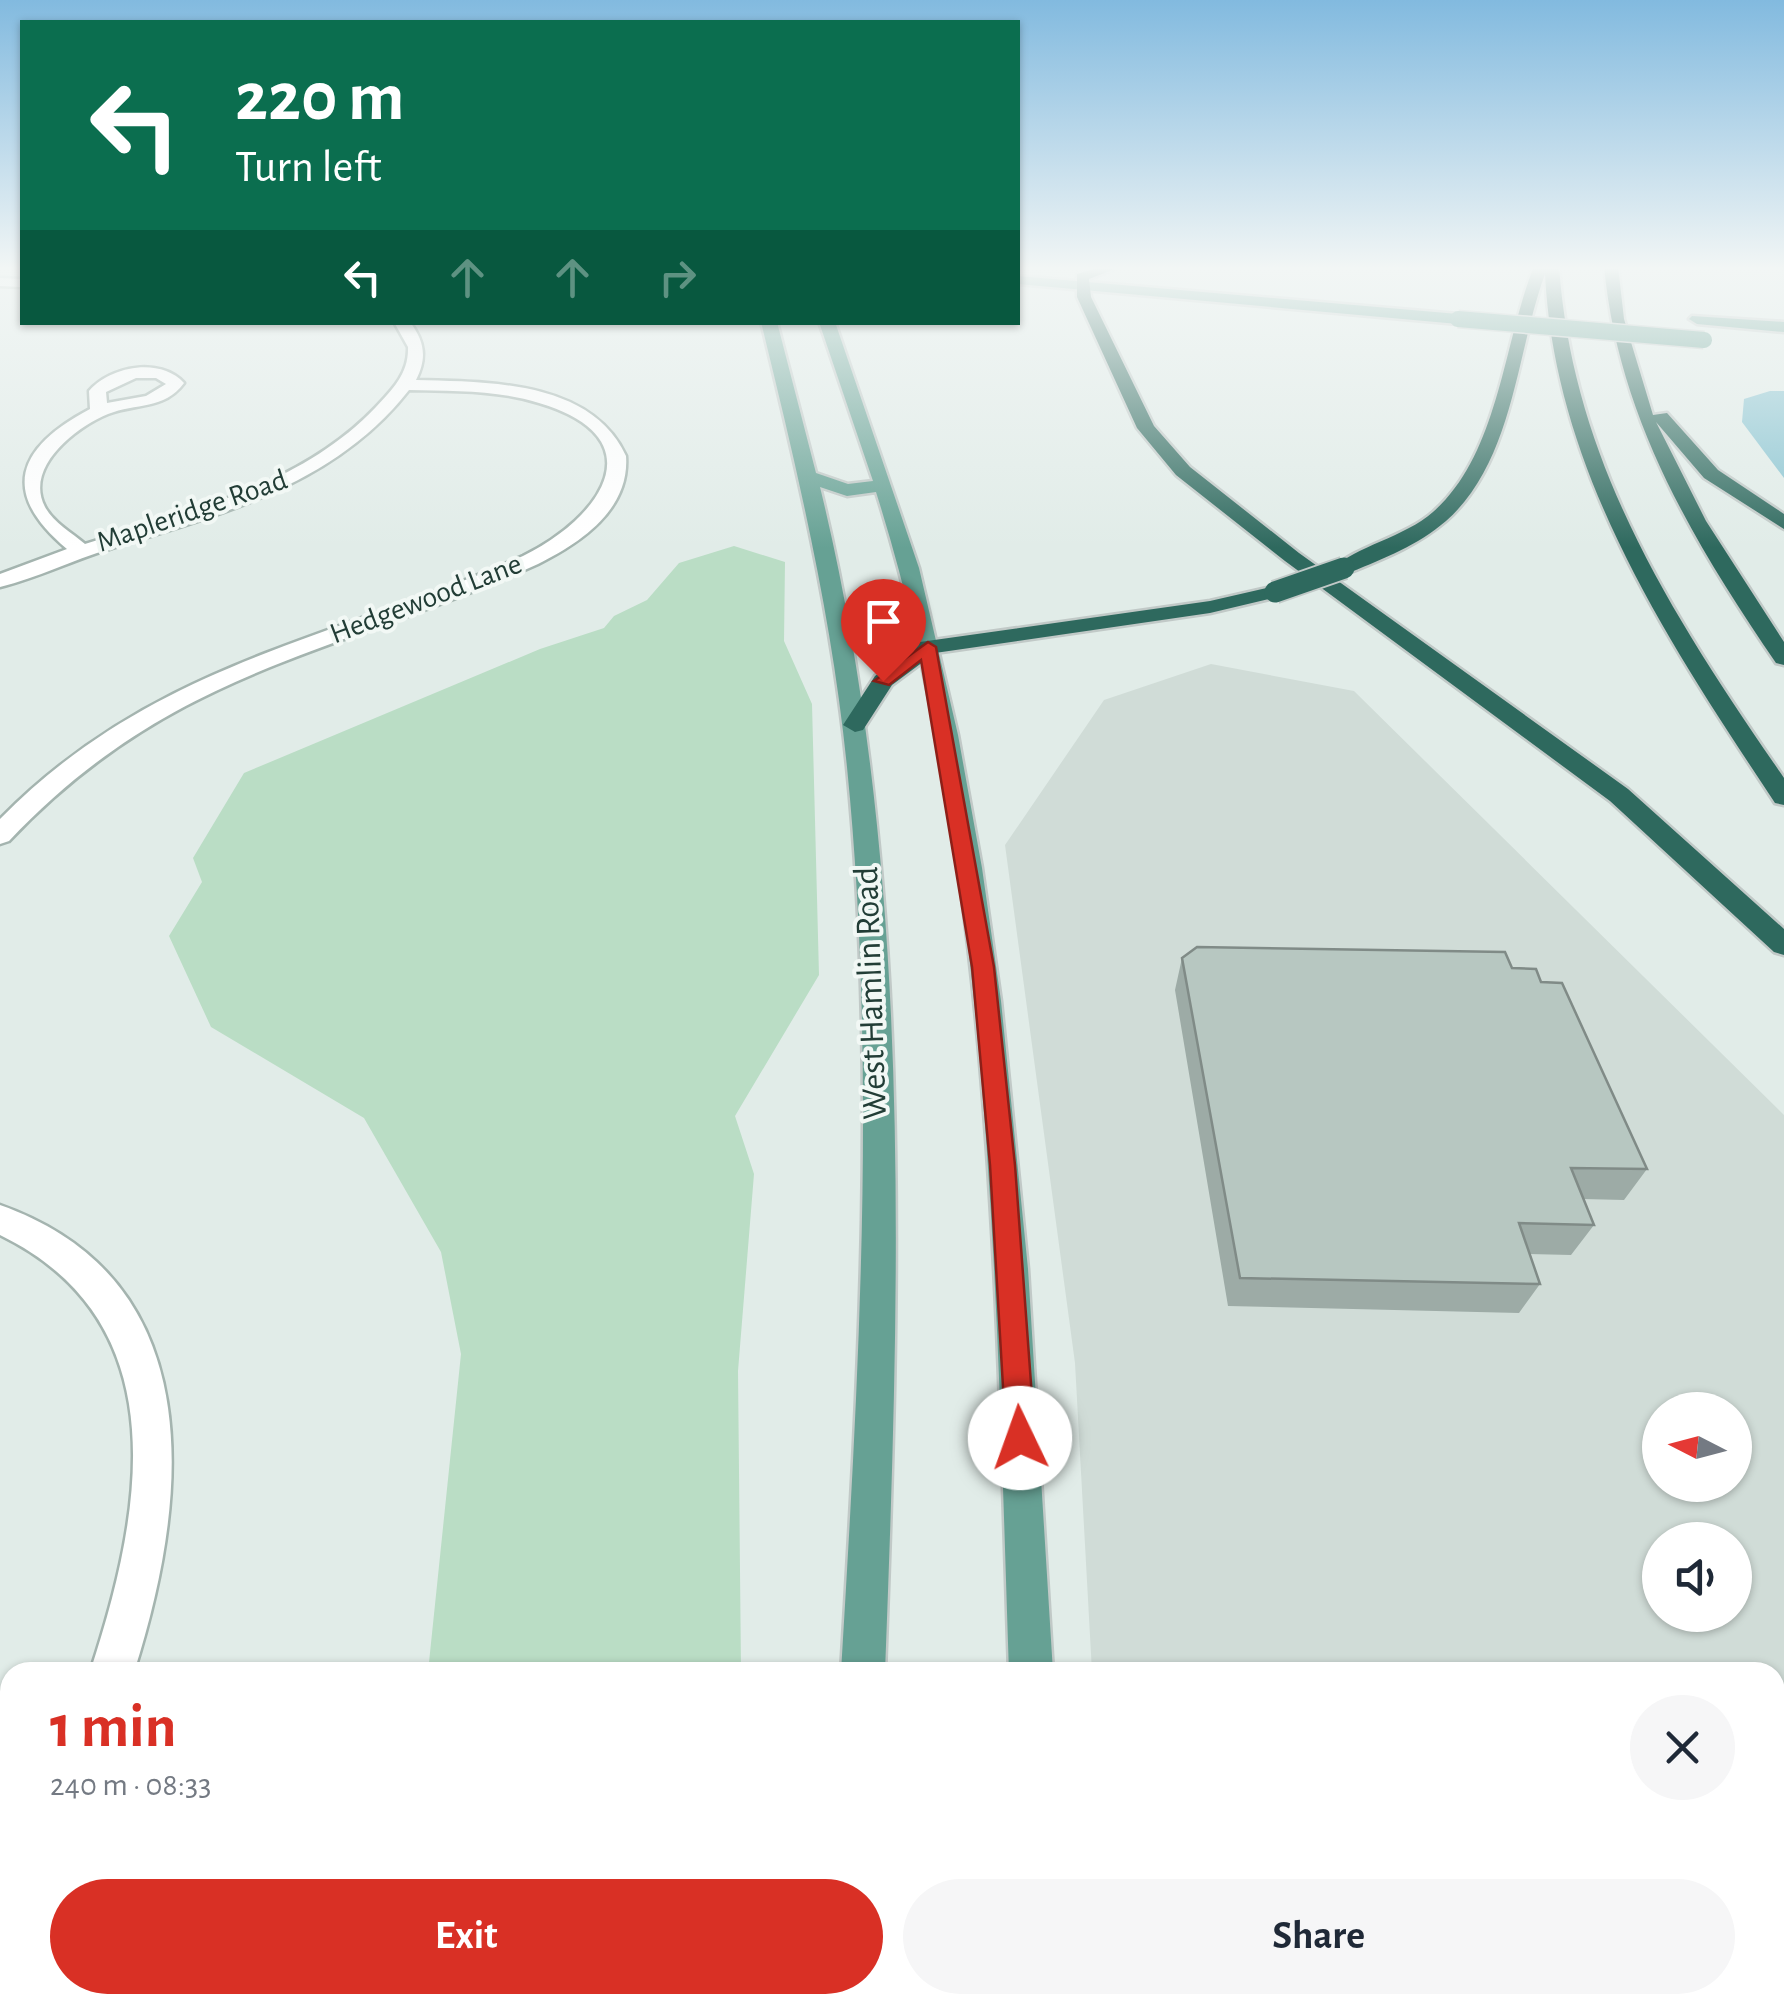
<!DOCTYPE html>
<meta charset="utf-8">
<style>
body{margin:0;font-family:"Alegreya Sans",sans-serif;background:#f6f6f7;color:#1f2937;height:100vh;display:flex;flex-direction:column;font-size:38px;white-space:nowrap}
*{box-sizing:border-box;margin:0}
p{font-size:32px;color:#747a83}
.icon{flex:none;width:55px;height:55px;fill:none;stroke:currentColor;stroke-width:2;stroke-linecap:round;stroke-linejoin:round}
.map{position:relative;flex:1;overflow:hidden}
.details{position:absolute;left:0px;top:1662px;width:1785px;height:352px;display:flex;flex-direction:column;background:#fff;border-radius:30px 30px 0 0;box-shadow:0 2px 8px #0004}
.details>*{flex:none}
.banner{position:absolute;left:20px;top:20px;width:1000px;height:305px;border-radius:0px;box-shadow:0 2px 8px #0004;background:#0b6e4f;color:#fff;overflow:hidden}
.needle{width:65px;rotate:276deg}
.controls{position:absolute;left:1642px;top:1392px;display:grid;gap:20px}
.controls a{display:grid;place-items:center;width:110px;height:110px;border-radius:50%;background:#fff;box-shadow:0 2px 8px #0004;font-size:50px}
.pin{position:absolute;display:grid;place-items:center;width:85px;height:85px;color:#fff;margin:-102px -42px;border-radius:50% 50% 50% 0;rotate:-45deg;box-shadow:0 0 10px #0007}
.pin .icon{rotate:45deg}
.me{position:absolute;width:110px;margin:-55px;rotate:357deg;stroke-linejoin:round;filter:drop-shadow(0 0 8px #0008)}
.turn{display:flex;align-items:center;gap:35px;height:210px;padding:0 50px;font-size:45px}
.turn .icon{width:130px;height:130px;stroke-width:2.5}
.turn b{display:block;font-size:70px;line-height:85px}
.lanes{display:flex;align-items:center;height:95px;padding:0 50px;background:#0003;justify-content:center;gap:50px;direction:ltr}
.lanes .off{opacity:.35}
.round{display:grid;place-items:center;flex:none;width:105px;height:105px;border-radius:52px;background:#f6f6f7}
.head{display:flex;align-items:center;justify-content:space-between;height:170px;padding:0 50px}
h1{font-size:60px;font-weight:700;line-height:75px;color:#d93025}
.action{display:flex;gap:20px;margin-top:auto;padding:20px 50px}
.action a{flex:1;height:115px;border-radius:60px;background:#d93025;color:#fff;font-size:40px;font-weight:700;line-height:115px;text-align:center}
.action a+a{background:#f6f6f7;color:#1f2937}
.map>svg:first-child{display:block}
.built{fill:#d0dcd7;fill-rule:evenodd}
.green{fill:#baddc5}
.water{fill:#89c4d1}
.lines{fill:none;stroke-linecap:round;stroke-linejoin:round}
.minor-casing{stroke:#a4b4af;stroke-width:5}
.major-casing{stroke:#c1c9c7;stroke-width:5}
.highway-casing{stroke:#c1c9c7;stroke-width:5}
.minor{fill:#fff;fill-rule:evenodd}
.major{fill:#66a194;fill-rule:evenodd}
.highway{fill:#2e695e;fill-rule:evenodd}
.major-bridge-casing{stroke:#c1c9c7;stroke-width:19;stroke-linecap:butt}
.highway-bridge-casing{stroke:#c1c9c7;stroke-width:25;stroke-linecap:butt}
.major-bridge{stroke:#66a194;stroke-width:16}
.highway-bridge{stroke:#2e695e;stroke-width:21}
.wall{fill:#9daba6}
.building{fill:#b7c7c1;stroke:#808b87;stroke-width:2.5}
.route{fill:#d93025;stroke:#8d1f18;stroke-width:2.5}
.labels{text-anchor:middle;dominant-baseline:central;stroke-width:8;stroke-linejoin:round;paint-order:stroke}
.far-street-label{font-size:30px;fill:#223d36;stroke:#f2f8f5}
.street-label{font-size:35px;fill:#223d36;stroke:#f2f8f5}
</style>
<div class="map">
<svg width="1784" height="2014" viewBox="0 0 1784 2014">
<rect width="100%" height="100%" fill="#e1ece8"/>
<path class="built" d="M1211,664l143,27 430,424v899h-674v-9h665v-333h-683l-17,-309 -70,-518 99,-145zM1660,1410h75v75h-75zM1660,1540h75v75h-75z"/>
<polygon class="green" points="734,546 785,562 784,641 812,704 819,975 735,1116 754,1174 738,1371 741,1670 428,1672 461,1354 441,1252 364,1118 211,1027 169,936 202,882 193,858 244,773 540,649 604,628 614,616 647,600 679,563"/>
<polygon class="water" points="1770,391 1784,391 1784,478 1742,422 1744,399"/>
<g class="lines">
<g class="minor-casing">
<g id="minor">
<polygon points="0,278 22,279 22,287 0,286"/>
<path d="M394,322h16c15,20 17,36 6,58 71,2 175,0 210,76 4,54 -46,87 -88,108 -202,91 -366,104 -529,277l-9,3v-25c154,-157 333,-179 523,-263 79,-39 134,-118 16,-153 -41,-13 -87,-12 -130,-13 -75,96 -189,124 -300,159 -36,11 -72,29 -109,38v-13l67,-25c-67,-56 -51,-101 23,-140l-1,-18c22,-25 71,-34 95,-8 -20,27 -48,20 -76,31 -32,13 -84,53 -63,93 8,15 27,26 40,37 102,-33 214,-56 291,-137 17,-18 33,-34 32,-60zM136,378h20l10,6 -20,12 -39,7 -1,-11z"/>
<path d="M0,1205c212,75 189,294 134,467h-44c51,-155 91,-349 -90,-437z"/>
<rect x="0" y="1775" width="10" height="46"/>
<polygon points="10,1947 10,1997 0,1998 0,1948"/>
<polygon points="273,2005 325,2005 323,2014 271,2014"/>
</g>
</g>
<g class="major-casing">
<g id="major">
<polygon points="1018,276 1458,314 1466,319 1458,324 1018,284"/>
<polygon points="1692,316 1784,322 1784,332 1697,324 1689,319"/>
<path d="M761,322h16l39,151 32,11 25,-3 -54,-159h16l84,246 39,167 24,133 19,133 27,268 25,403h-44c-13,-382 -17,-814 -133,-1180l-29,4 -27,-9c94,386 80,790 65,1185h-44c18,-299 36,-606 6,-905 -15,-151 -50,-298 -86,-445z"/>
<polygon points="820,2005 872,2005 871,2014 819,2014"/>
<rect x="1014" y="2005" width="52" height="9"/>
</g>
</g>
<g class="highway-casing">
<g id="highway">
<polygon points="1103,266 1115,269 1089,279 1091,297 1154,426 1190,467 1299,553 1628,789 1784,929 1784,955 1774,952 1610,801 1285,561 1176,475 1137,428 1077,297 1077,274"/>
<path d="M1534,266h25c14,199 115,352 225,512v27l-9,-2c-107,-162 -220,-330 -230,-529 -29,79 -31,187 -99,247 -28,24 -61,37 -95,51l-7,2 -10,-6c20,-21 71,-31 99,-56 66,-58 70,-168 101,-246z"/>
<path d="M1604,266h14l6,53 29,96 14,-2 51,57 66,44v15l-80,-51 -48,-56 50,99 78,121v23l-8,-2c-84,-123 -158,-247 -172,-397z"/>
<polygon points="1275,586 1282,588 1282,596 1210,613 935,653 892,685 863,730 855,732 843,725 875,676 920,642 1210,601"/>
</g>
</g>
<use href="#minor" class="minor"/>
<use href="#major" class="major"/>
<use href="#highway" class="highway"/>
<g class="major-bridge-casing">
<polyline id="major-bridge" points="1458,319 1704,340"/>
</g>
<g class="highway-bridge-casing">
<polyline id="highway-bridge" points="1275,592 1344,568"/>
</g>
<use href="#major-bridge" class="major-bridge"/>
<use href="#highway-bridge" class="highway-bridge"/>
</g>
<polygon class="wall" points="1182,958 1512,968 1647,1169 1624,1200 1583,1199 1594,1225 1571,1255 1529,1254 1540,1284 1519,1313 1228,1306 1175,990"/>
<polygon class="building" points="1197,947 1505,952 1512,968 1536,969 1541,982 1562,983 1647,1169 1571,1168 1594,1225 1519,1223 1540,1284 1240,1278 1182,958"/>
<linearGradient id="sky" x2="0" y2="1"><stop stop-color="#82badf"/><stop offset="0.49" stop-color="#f2f6f5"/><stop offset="1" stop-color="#f2f6f5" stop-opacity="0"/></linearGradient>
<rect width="1784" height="548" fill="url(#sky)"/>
<polygon class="route" points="928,642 936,647 994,967 1015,1165 1035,1438 1031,1448 1020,1452 1010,1448 1006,1438 990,1165 972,967 921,660 889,685 874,681"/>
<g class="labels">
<g class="far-street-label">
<text transform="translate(192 511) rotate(-19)">Mapleridge Road</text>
<text transform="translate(426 599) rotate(-21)">Hedgewood Lane</text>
</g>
<g class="street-label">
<text transform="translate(871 993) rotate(-92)">West Hamlin Road</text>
</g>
</g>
</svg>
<div class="controls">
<a><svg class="needle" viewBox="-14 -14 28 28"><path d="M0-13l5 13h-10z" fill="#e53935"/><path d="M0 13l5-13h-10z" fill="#747a83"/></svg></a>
<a><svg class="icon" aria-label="sound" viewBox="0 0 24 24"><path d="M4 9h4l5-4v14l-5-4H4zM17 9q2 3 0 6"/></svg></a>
</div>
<div class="pin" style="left:883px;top:681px;background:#d93025"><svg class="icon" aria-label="arrive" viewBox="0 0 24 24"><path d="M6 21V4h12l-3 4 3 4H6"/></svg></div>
<svg class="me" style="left:1020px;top:1438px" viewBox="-20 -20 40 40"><circle r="19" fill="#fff"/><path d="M0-13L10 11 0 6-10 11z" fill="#d93025"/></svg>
<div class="banner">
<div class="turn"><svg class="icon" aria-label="left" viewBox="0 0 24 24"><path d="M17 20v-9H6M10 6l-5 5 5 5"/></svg><div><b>220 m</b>Turn left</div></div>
<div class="lanes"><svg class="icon" aria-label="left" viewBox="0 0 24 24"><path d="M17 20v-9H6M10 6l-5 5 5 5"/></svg><svg class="icon off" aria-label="ahead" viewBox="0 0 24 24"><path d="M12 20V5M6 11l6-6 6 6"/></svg><svg class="icon off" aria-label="ahead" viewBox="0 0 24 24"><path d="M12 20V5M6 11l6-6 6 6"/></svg><svg class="icon off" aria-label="right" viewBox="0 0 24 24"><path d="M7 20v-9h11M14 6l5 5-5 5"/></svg></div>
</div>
<section class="details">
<div class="head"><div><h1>1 min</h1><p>240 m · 08:33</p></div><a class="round"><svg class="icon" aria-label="close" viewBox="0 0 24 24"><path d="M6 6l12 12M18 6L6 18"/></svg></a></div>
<div class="action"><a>Exit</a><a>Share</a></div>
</section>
</div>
